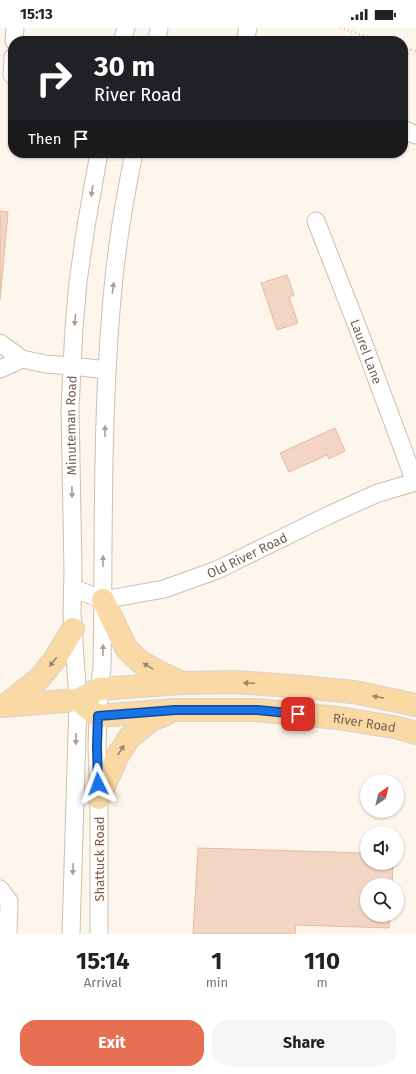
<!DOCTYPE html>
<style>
body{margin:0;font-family:"Fira Sans",sans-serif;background:#f6f6f6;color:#222;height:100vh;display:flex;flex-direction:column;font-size:15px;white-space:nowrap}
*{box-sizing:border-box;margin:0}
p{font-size:13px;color:#767676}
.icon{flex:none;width:22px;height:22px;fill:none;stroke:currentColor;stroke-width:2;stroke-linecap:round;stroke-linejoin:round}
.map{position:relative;height:906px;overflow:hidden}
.sheet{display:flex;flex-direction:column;background:#fff;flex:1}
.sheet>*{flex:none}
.top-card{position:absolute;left:8px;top:8px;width:400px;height:122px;border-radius:16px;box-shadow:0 1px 3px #0004;background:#202124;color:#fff;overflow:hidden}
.needle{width:26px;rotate:34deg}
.tools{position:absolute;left:360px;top:746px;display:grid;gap:8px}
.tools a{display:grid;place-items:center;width:44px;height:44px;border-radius:50%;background:#fff;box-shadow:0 1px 3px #0004;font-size:20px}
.pin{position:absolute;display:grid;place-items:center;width:34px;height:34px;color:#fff;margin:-17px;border-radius:8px;box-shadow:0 2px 6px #0006}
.me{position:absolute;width:44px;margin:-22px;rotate:357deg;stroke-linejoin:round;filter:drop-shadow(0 0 3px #0008)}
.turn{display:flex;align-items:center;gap:14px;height:84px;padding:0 20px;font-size:18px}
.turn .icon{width:52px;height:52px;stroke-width:2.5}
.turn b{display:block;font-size:28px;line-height:34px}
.then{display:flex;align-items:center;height:38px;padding:0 20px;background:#0003;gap:8px;font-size:15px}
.eta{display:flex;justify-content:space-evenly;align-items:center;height:68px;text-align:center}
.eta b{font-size:24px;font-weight:700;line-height:28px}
.action{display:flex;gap:8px;margin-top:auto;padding:8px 20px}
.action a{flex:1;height:46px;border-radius:16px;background:#e76f51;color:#fff;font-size:16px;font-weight:700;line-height:46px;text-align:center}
.action a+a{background:#f6f6f6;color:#222}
.status{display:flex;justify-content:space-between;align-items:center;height:28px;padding:0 20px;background:#fff;direction:ltr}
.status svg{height:11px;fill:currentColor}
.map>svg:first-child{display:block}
.building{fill:#f3d5c3;stroke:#e6bba3}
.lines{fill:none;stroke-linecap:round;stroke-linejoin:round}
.minor-casing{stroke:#d1beb0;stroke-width:19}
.major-casing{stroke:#dad1cd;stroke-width:24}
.path{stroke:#d9b8a5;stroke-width:2.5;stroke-dasharray:1 3;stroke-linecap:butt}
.minor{stroke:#fff;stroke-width:17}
.major{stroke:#fbd9a5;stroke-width:22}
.oneway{fill:#af9d94}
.oneway2{fill:#a18267}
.route-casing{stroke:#114b97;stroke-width:10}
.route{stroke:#1a73e8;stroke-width:7}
.labels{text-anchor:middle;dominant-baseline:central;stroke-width:3;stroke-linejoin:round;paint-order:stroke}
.street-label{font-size:13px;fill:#7a5c4d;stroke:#fffaf3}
</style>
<div class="status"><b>15:13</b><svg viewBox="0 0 49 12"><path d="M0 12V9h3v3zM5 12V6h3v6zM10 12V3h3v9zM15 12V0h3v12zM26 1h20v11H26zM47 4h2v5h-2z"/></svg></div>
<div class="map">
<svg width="416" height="906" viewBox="0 0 416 906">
<rect width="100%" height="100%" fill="#fdf6ec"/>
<g class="building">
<polygon points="0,183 8,184 0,272"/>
<polygon points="287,247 294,267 289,269 298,295 277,302 261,255"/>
<polygon points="335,400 345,423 329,431 327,427 289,444 280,425"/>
<polygon points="198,820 367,825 367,835 393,835 392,857 367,857 367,887 390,887 389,900 296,897 295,906 193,906"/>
</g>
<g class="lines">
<g class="minor-casing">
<g id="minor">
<polyline points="14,13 15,0"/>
<polyline points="122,13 126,0"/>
<polyline points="157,13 159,0"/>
<polyline points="245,13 248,0"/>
<polyline points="12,47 13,29"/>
<polyline points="403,101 416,107"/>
<path id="s1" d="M316,193l43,110 56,151"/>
<polyline points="0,315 22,331"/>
<polyline points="0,341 22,331 45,336 72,338 107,342"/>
<path id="s2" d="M73,560l30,12 61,-11 53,-19 112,-55 49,-22 38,-11"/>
<polyline points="0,861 9,873 8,906"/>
<path id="s3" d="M71,906l7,-234 -6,-86 1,-44 -3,-162 4,-80 4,-46 8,-56 13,-73"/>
<path d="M99,906v-136l-2,-52 1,-30 1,-27 3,-21c2,-123 -1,-246 10,-369 4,-49 12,-98 22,-146"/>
</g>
</g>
<g class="major-casing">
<g id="major">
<polyline points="103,572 126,620 139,633 158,644 182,655"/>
<path id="s4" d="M78,672l20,16 77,-6h82l81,8 56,9 22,6"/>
<polyline points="6,677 40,650 55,631 73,601"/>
<polyline points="0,678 78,672 99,661 183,655 235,654 291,658 354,664 416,677"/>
<polyline points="99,770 118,727 129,710 151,692 166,686"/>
</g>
</g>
<g class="path">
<polyline points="340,0 381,13"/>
<polyline points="403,20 416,23"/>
<polyline points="403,37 410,22"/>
</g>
<use href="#minor" class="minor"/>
<use href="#major" class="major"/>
</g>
<defs><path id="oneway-solid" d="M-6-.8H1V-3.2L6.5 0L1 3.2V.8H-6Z"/></defs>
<g class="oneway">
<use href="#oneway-solid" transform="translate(92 163) rotate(99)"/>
<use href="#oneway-solid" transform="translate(113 260) rotate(-83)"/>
<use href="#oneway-solid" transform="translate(75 292) rotate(95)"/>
<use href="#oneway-solid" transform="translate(105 403) rotate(-89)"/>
<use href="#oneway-solid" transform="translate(72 464) rotate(89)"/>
<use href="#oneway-solid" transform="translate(103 533) rotate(-90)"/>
<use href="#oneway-solid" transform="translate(103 622) rotate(-89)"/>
<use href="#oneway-solid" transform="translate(76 711) rotate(92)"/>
<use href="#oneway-solid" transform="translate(73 841) rotate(92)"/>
</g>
<g class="oneway2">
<use href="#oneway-solid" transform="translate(53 634) rotate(128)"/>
<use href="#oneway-solid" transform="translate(148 638) rotate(-149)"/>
<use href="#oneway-solid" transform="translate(249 655) rotate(-177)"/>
<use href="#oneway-solid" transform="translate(378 669) rotate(-168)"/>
<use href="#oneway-solid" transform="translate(121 722) rotate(-57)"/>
</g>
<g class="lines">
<g class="route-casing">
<polyline id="route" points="98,756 97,718 98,688 175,682 257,682 298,686"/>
</g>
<use href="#route" class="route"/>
</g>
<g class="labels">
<g class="street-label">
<text stroke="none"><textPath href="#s1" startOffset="140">Laurel Lane</textPath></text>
<text stroke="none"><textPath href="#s3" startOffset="509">Minuteman Road</textPath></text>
<text stroke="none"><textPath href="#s2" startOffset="184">Old River Road</textPath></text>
<text stroke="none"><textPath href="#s4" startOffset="293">River Road</textPath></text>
<text transform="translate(99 831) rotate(-90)">Shattuck Road</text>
</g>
</g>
</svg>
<div class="tools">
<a><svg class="needle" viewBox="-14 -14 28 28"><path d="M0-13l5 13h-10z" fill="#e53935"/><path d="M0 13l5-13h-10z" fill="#767676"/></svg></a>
<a><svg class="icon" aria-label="sound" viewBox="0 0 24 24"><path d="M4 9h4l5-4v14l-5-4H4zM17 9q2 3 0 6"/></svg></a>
<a><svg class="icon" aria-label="search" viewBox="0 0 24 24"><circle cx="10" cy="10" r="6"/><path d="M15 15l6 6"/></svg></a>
</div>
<div class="pin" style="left:298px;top:686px;background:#d93025"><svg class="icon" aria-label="arrive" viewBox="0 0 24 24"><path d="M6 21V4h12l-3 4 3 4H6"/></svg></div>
<svg class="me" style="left:98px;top:756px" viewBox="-20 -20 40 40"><path d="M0-17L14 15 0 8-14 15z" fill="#1a73e8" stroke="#fff" stroke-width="4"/></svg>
<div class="top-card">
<div class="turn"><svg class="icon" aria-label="right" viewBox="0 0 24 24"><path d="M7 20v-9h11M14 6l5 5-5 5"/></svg><div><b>30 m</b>River Road</div></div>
<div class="then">Then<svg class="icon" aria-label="arrive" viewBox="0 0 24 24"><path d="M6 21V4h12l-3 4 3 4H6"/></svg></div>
</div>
</div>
<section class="sheet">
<div class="eta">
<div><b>15:14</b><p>Arrival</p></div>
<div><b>1</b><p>min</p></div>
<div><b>110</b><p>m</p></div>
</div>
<div class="action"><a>Exit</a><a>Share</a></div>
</section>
